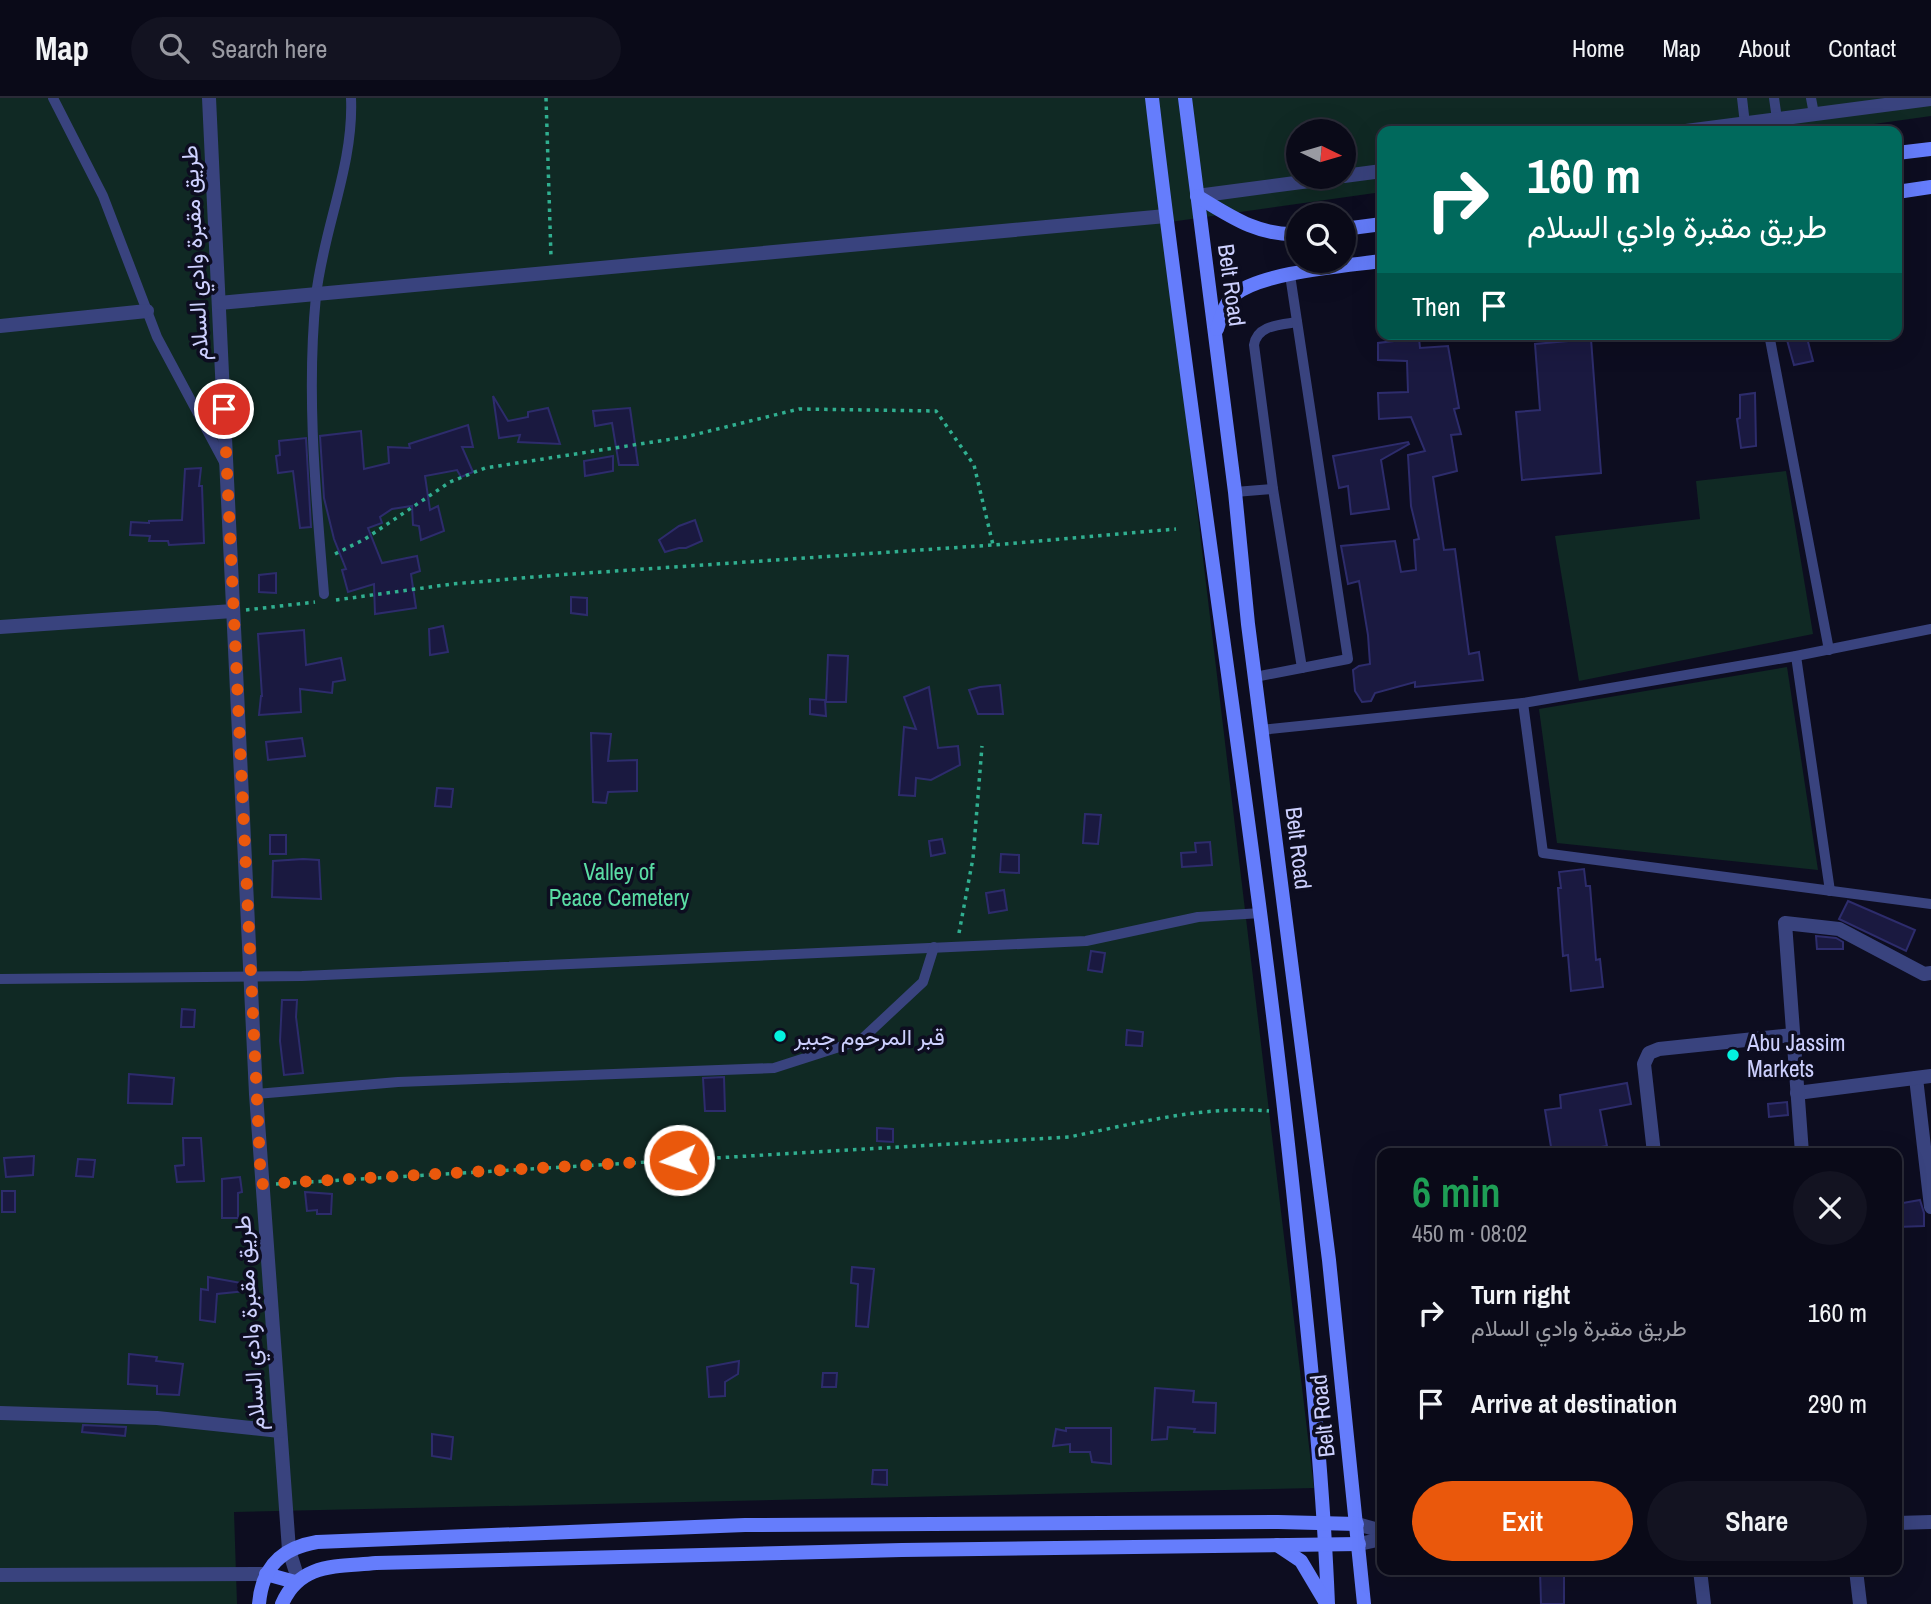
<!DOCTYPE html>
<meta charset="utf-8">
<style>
body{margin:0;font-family:"Archivo Narrow",Vazirmatn,sans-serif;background:#131321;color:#f1f3f6;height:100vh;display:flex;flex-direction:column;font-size:26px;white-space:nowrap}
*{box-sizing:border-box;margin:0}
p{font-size:23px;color:#999aa2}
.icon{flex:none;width:38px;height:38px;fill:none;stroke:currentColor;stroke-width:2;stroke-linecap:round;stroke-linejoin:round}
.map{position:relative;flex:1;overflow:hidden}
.sheet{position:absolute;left:1377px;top:1050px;width:525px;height:427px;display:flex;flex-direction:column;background:#0a0a18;border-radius:14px;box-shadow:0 7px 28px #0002,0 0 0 2px #2a2b37}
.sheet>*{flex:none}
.banner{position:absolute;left:1377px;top:28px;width:525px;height:214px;border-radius:14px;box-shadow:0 7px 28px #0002,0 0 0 2px #2a2b37;background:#00695c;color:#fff;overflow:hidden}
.needle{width:46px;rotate:95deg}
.controls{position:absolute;left:1286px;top:21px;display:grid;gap:14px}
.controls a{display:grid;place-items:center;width:70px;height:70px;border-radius:50%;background:#0a0a18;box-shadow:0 7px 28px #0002,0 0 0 2px #2a2b37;font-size:35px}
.pin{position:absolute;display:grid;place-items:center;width:60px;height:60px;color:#fff;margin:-30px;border:4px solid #fff;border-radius:50%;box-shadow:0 2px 7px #0007}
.me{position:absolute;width:77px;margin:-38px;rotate:266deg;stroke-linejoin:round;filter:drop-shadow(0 0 5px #0008)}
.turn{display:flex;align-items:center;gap:24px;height:147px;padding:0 35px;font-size:32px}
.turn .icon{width:91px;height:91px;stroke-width:2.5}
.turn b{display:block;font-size:49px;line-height:60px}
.then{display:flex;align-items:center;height:66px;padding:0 35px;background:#0003;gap:14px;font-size:26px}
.round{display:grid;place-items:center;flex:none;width:74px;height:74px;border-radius:37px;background:#131321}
.head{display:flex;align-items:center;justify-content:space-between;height:119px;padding:0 35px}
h1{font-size:42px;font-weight:600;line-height:52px;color:#1e9e55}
.button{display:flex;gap:14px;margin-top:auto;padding:14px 35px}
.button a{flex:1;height:80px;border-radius:42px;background:#ea580c;color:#fff;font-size:28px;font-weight:600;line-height:80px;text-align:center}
.button a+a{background:#131321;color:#f1f3f6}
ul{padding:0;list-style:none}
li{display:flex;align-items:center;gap:21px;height:91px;padding:0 35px}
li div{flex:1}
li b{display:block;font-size:26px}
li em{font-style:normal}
header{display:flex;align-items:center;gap:42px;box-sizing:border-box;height:98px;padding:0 35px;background:#0a0a18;border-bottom:2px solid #2a2b37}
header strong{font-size:33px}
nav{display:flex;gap:38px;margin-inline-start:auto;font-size:24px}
.search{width:490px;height:63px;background:#131321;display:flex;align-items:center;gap:18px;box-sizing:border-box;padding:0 24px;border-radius:38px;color:#999aa2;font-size:26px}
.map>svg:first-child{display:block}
.green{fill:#102924;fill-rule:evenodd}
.building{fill:#1a1940;stroke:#2d2c6c;stroke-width:2}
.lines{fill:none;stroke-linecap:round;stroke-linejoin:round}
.path{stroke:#30af90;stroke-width:3.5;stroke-dasharray:3.5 5;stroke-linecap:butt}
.lane{stroke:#39437e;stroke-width:10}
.street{stroke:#39437e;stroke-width:14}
.secondary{stroke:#657dfc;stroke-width:14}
.route{stroke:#ea580c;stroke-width:12;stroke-dasharray:0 21.6}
.poi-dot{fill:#04f2df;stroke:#0d0d20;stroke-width:2.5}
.labels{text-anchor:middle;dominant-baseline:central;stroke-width:7;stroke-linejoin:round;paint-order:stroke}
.street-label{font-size:23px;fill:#cdd0fe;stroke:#0d0d20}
.park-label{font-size:23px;fill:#5adca4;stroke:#0d0d20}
.poi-label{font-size:23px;fill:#cdd0fe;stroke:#0d0d20;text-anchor:start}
</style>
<header>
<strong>Map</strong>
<div class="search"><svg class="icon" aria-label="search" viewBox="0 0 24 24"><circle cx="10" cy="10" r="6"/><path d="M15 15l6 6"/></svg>Search here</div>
<nav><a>Home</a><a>Map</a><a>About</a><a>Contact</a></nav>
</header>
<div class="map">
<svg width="1931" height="1506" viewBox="0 0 1931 1506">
<rect width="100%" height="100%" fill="#0d0d20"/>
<g class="green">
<path d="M0,0h1931v18l-107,15h-442v61l-219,31 151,1265 -1080,24 3,92h-237zM1298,33h46v46h-46z"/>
<polygon points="1786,373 1813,536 1579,583 1555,438 1700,421 1696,383"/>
<polygon points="1787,569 1818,772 1557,745 1539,611"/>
</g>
<g class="building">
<polygon points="1806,236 1813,263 1794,267 1787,242"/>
<polygon points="1419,240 1420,250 1448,248 1459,310 1454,311 1461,336 1451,337 1457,373 1433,379 1444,452 1455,451 1469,556 1479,554 1483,582 1415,589 1415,584 1375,595 1371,603 1362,604 1355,593 1353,572 1359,568 1370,566 1368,537 1359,483 1348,486 1341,448 1395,443 1401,474 1416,472 1414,442 1419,441 1411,408 1408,357 1425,353 1411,319 1379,321 1378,295 1408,294 1407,263 1378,262 1378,245"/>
<polygon points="1591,241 1601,375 1522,382 1516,314 1540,312 1535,246"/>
<polygon points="1755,295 1756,348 1741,350 1737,321 1740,320 1740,297"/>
<polygon points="493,298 508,323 528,319 528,314 548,310 560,346 518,344 520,337 499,340"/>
<polygon points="630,310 638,367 619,367 612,325 595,328 593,313"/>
<polygon points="468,327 473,349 462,349 473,374 461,379 457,372 425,378 430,412 438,408 444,433 421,442 419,428 413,427 412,408 392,411 380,419 382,425 368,430 382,465 417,458 420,473 411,476 416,510 375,516 374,486 348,494 342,472 346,471 334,441 324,400 320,338 361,333 364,371 389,365 388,349 410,350 409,346"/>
<polygon points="306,340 311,429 300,430 293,373 278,375 276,358 280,357 279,343"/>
<polygon points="1408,344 1409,346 1381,362 1389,411 1351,416 1348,388 1339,390 1333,358"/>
<polygon points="613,358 613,373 585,378 584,363"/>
<polygon points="201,370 199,388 202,388 204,445 169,447 168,443 149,443 150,438 130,437 131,424 149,425 149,423 182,422 185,371"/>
<polygon points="695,422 702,443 686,450 679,450 665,454 659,442 679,428"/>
<polygon points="276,475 276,495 259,494 259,477"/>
<polygon points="571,499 587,500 587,517 571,515"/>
<polygon points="443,528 448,554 430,557 429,531"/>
<polygon points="304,532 306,567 341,560 345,582 333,584 332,595 300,591 301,614 259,617 261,598 262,598 258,536"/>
<polygon points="828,557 848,558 846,604 826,604"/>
<polygon points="1000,587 1003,616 978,616 969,592 980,589"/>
<polygon points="929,589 938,650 958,648 960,667 931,682 916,680 915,698 899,697 904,629 916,631 904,599"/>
<polygon points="810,601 825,602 826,618 810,616"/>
<polygon points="591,635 611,636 608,663 637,662 637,693 608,694 606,705 593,704"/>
<polygon points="302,640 305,658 268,662 266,644"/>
<polygon points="437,690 453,691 451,709 435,708"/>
<polygon points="1085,716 1101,717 1098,746 1083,745"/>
<rect x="270" y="737" width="16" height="19"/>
<polygon points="942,741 945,755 931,758 929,743"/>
<polygon points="1210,744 1212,767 1182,769 1181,755 1196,754 1195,745"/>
<polygon points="1001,756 1019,757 1019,775 1000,774"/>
<polygon points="303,761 319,762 321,801 272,799 273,763"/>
<polygon points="1584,771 1586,788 1590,788 1596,862 1600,861 1603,889 1571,893 1568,857 1563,858 1558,790 1561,790 1559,774"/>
<polygon points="1004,792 1007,812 989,815 986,795"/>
<polygon points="1848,803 1915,832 1906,853 1839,821"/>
<polygon points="1816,838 1836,840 1843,844 1843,851 1817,851"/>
<polygon points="1091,853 1105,855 1102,874 1088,872"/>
<polygon points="282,902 297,902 296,919 303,975 284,977 280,943"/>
<polygon points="182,911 195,912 194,929 181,929"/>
<polygon points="1127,932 1143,934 1142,948 1126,947"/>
<polygon points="129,976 174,980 172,1006 128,1005"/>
<polygon points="724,979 725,1013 705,1013 703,980"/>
<polygon points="1627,985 1631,1006 1600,1012 1607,1048 1577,1053 1577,1055 1552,1055 1545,1012 1561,1010 1560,997"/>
<polygon points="1787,1004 1788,1017 1769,1019 1768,1006"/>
<polygon points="877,1030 893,1031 893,1044 877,1043"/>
<polygon points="183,1040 201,1040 204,1083 177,1084 175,1068 184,1067"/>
<polygon points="34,1058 33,1077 6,1079 4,1060"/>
<polygon points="78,1061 95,1062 93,1079 76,1078"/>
<polygon points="240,1079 242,1094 238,1095 238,1120 222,1120 222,1081"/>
<rect x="2" y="1093" width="13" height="21"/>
<polygon points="305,1094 332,1096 331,1116 317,1116 317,1112 307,1113"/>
<polygon points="1920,1102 1924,1115 1924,1128 1897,1129 1897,1106"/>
<polygon points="852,1169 874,1171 868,1229 856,1228 858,1186 851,1185"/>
<polygon points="208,1179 257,1188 257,1192 217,1196 215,1224 200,1222 201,1191 208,1192"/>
<polygon points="129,1256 157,1259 156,1263 183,1266 179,1297 157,1296 157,1288 128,1286"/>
<polygon points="739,1263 738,1276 725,1284 725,1298 709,1299 707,1269"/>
<polygon points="823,1275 837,1275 836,1289 822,1289"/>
<polygon points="1155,1290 1194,1293 1193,1304 1216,1305 1215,1335 1194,1334 1195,1331 1168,1329 1167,1341 1152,1342"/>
<polygon points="83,1327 126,1329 125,1338 82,1334"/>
<polygon points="1066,1330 1111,1330 1111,1366 1092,1364 1090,1354 1070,1354 1070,1346 1053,1348 1056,1331 1066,1333"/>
<polygon points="432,1336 453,1339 451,1361 432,1358"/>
<polygon points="873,1372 887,1372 887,1387 872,1386"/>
<polygon points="1540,1472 1564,1472 1564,1506 1541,1506"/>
</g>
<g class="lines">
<g class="path">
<polyline points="546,0 551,159"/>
<polyline points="335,456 365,441 450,384 485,370 685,339 799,311 936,313 974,367 993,447"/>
<polyline points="336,502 452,486 558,477 993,447 1176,431"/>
<polyline points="246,512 315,504"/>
<polyline points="959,835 973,760 982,648"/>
<path d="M276,1086l793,-47c65,-13 134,-32 200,-26"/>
</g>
<g class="lane">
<polyline points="53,0 103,98 157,239 225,366"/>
<polyline points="1742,0 1745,26"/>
<polyline points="1774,0 1777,21"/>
<polyline points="1811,0 1814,16"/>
<path d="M1297,224c-17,3 -40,3 -43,23l19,144 29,179"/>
<polyline points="1769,236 1829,552"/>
<polyline points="1235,394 1273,391"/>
<path d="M324,496c-8,-99 -18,-199 -8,-298 7,-66 38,-131 35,-198"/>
<polyline points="1796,558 1830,793"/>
<polyline points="1255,579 1348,561 1290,177"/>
<polyline points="1523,605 1796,558 1931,531"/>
<polyline points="1261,632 1523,605 1543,755 1931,806"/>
<polyline points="0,881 302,878 1086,843 1198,819 1261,815"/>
<polyline points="256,996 398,984 774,970 861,942 923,884 934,849"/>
</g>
<g class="street">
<polyline points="209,0 256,996 289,1452 298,1481"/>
<polyline points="1686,33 1931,1"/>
<polyline points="1344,78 1382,73"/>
<polyline points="1197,98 1340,79"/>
<polyline points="219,205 1166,118"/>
<polyline points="0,228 147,213"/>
<polyline points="0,529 233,513"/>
<polyline points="1916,980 1931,1109"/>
<polyline points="1797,995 1931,978"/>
<polyline points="1654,1055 1644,966 1649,955 1659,951 1793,937"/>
<polyline points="1802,1055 1785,825 1839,831 1924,876 1931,875"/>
<polyline points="0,1315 157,1320 280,1333"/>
<polyline points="1897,1425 1931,1424"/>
<polyline points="1357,1426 1382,1433"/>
<polyline points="1359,1446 1382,1441"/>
<polyline points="1700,1472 1704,1506"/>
<polyline points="1856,1472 1860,1506"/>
<polyline points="0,1477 266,1476"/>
</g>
<g class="secondary">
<path d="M1152,0c44,381 108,760 146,1141 13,122 25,243 30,365"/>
<polyline points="1185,0 1235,394 1248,526 1329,1162 1364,1506"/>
<polyline points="1897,55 1931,51"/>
<polyline points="1897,94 1931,89"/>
<path d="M1197,98c33,20 61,40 101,38"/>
<polyline points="1344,131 1382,126"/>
<path d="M1217,231c4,-12 8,-26 17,-34 27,-23 112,-29 148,-34"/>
<polyline points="1277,1447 1301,1463 1326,1505"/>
<polyline points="266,1476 295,1484"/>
<path d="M259,1506c3,-37 22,-56 58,-62l428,-17 533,-3 79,2"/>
<path d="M282,1506c18,-42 55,-37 94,-41l526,-13 457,-6"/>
</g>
</g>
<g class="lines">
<polyline class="route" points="224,311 261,1086 679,1062"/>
</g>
<g class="poi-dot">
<circle cx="780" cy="938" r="7"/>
<circle cx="1733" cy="957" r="7"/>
</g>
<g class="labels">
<g class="street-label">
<text transform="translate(194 155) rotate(-93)">طريق مقبرة وادي السلام</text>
<text transform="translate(1232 187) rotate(82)">Belt Road</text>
<text transform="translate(1299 750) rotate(83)">Belt Road</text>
<text transform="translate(249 1225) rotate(-94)">طريق مقبرة وادي السلام</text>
<text transform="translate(1322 1318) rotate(-96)">Belt Road</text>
</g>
<g class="park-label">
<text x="619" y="773">Valley of<tspan x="619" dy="26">Peace Cemetery</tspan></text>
</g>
<g class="poi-label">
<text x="794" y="938">قبر المرحوم جبير</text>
<text x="1747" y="944">Abu Jassim<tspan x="1747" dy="26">Markets</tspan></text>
</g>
</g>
</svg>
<div class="controls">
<a><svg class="needle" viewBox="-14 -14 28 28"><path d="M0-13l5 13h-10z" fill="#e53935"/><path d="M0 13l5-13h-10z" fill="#999aa2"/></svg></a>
<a><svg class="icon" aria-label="search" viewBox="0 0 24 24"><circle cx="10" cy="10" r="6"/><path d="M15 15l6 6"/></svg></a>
</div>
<div class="pin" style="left:224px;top:311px;background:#d93025"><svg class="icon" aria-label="arrive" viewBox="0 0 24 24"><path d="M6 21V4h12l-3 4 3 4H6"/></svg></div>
<svg class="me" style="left:679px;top:1062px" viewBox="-20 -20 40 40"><circle r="17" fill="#ea580c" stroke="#fff" stroke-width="3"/><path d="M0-11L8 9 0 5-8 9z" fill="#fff"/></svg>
<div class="banner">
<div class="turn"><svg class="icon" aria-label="right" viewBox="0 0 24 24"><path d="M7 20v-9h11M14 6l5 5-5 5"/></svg><div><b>160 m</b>طريق مقبرة وادي السلام</div></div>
<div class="then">Then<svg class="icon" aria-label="arrive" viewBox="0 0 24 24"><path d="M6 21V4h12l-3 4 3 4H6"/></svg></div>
</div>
<section class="sheet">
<div class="head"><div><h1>6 min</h1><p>450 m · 08:02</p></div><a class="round"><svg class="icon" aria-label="close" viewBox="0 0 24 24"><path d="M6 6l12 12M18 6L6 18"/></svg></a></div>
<ul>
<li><svg class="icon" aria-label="right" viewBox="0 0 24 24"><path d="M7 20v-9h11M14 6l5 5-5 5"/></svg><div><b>Turn right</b><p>طريق مقبرة وادي السلام</p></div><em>160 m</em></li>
<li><svg class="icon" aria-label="arrive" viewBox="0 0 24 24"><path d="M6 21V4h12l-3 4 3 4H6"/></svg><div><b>Arrive at destination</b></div><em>290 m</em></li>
</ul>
<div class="button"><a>Exit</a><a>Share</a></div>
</section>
</div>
